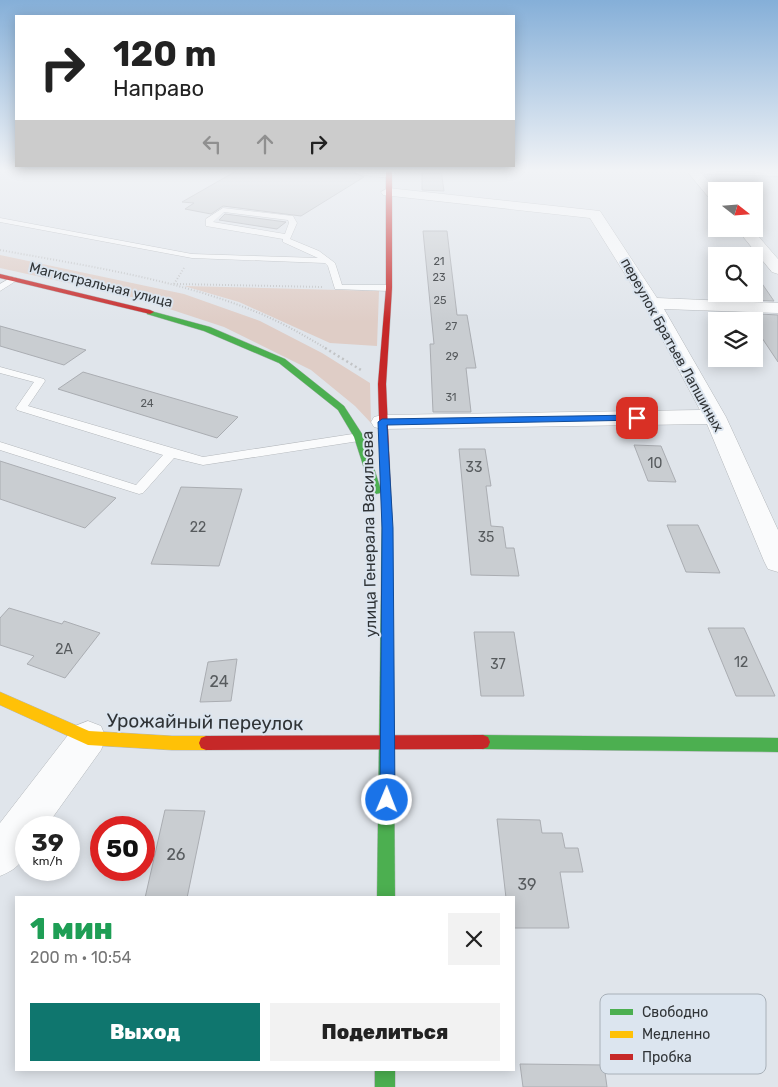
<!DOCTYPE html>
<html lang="ru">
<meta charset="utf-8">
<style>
body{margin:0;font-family:Rubik,sans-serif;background:#f2f2f2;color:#222;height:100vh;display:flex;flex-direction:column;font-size:19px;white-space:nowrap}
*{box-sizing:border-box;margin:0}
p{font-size:16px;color:#767676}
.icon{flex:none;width:28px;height:28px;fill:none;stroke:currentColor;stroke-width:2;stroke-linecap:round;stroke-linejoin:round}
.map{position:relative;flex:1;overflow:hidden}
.panel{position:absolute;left:15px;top:896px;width:500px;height:175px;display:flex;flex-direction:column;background:#fff;border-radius:0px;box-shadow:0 2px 12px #0003}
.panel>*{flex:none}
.guide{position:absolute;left:15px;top:15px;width:500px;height:152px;border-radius:0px;box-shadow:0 2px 12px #0003;background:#fff;color:#222;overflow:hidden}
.needle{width:32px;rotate:107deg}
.buttons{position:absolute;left:708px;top:182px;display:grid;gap:10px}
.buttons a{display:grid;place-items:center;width:55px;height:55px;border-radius:0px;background:#fff;box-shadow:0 2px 12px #0003;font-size:25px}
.speed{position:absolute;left:15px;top:816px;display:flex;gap:10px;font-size:25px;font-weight:700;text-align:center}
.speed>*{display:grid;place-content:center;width:65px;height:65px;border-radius:50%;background:#fff;box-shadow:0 2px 12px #0003;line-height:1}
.speed small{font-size:12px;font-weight:400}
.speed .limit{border:8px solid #d22;background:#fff;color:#111}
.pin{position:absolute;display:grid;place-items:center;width:42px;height:42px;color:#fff;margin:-21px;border-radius:10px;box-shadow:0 2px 8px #0006}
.me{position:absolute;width:55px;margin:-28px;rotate:1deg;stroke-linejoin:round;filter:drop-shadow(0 0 4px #0008)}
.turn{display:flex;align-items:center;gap:18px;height:105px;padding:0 15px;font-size:22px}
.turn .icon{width:65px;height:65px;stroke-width:2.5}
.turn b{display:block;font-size:35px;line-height:42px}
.lanes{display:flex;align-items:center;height:48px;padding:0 15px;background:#0003;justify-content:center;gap:25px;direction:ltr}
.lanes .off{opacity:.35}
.round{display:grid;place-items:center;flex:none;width:52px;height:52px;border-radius:0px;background:#f2f2f2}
.headline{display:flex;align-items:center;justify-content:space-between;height:85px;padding:0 15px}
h1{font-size:30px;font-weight:800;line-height:38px;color:#1e9e55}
.cta{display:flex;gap:10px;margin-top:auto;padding:10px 15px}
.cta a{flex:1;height:58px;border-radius:0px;background:#0f766e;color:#fff;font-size:20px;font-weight:800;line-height:58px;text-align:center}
.cta a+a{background:#f2f2f2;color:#222}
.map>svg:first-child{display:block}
.green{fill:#dfcdc6}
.building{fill:#c9cdd1;stroke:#aaadb2}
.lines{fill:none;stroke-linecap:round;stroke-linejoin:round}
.lane-casing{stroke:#b3b7bb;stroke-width:1}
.street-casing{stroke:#b3b7bb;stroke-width:1}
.fast-casing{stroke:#b3b7bb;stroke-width:1}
.slow-casing{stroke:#b3b7bb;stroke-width:1}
.jam-casing{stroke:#b3b7bb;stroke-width:1}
.path-far1{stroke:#c2c4c6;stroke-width:2;stroke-dasharray:1 2;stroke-linecap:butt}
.path{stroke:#c2c4c6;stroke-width:2.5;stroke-dasharray:2 3;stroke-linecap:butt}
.lane{fill:#fafbfc;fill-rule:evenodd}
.street{fill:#fafbfc;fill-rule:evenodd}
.fast{fill:#4caf50;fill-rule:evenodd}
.slow{fill:#ffc107;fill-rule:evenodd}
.jam{fill:#c62828;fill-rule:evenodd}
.route{fill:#1a73e8;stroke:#114b97}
.labels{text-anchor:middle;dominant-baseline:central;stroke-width:4;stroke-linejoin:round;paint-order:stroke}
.far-number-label{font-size:11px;fill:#575b5e}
.far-street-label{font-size:14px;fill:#303437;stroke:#dce5ef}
.number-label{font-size:14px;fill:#575b5e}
.street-label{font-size:16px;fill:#303437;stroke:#dce5ef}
.near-number-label{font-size:16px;fill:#575b5e}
.near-street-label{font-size:19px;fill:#303437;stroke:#dce5ef}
.key{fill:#dce5ef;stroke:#a8b0b8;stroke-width:1}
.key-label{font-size:14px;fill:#303437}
</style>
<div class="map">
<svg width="778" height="1087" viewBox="0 0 778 1087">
<rect width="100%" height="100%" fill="#e0e5eb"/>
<g class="green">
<polygon points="0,255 184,294 260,321 322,353 370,383 371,423 355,406 311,370 224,327 136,298 0,268"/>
<polygon points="184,286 379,291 377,346 330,343 239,302"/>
</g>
<g class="building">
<polygon points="238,170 334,170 352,172 364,177 301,216 223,206 211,214 185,209 194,203 182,202"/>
<polygon points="422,170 441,170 444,191 422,190"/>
<polygon points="225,214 286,222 277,229 219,220"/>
<polygon points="423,231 447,231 457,315 467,315 476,368 466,368 471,412 433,412 430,344 434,344"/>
<polygon points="754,272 774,301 749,300 745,294 754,294"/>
<polygon points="759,314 778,315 778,362 754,326 754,321 751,321 749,318 762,319"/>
<polygon points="0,326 86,350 64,365 0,346"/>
<polygon points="83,372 238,417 217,438 58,389"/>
<polygon points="634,445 661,446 676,482 648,481"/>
<polygon points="459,449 485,449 491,486 486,486 491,526 503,527 506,548 514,548 519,576 471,575"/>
<polygon points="0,461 116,498 85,528 0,499"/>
<polygon points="181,487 242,489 219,566 151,564"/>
<polygon points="667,525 698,525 720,573 686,572"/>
<polygon points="9,608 62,624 64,621 100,633 65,678 27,664 34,656 0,645 0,618"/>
<polygon points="708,628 744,628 775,696 736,696"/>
<polygon points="474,632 514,632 524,696 481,696"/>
<polygon points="237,659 231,701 200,702 208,662"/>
<polygon points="165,810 205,811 187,898 145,898"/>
<polygon points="497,819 540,820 542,833 562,833 565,848 578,848 583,872 560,872 569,928 514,928 514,898 506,898"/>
<polygon points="520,1064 604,1065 607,1087 523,1087"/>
</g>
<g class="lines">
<g class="lane-casing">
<g id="lane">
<path d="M223,208l70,8 4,7 -7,16 29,12 16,12 7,22h47l4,3 -4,3 -54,-2 -7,-23 -3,-3 -133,-5 -192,-36v-4l192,36 126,4 -35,-16v-3l-77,-13v-7zM224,212l64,8 1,3 -4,11 -72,-12z"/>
<polygon points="12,277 19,279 0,291 0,284"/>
<polygon points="0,367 44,379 45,381 28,406 203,457 359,433 365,437 359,441 203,465 174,458 143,493 139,494 0,450 0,442 136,485 163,455 17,410 16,408 34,382 0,373"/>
</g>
</g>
<g class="street-casing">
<g id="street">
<path d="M352,170l41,1 2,3c-6,6 -37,2 -43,-4z"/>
<polygon points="686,170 698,170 718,191 716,191 716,201 711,200"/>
<polygon points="700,170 778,170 778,176 706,174"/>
<polygon points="388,188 600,211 657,298 778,303 778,313 664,309 726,417 778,530 778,572 768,569 764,561 707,424 382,429 374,427 371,422 374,417 382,415 700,410 643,303 590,218 383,195 381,192"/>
<polygon points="737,229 752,229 778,259 778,274 772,272"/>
<path d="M88,721l13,5 5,12 -5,12 -56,78h-19c0,26 1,37 -26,48v-53l75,-97z"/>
</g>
</g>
<g class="fast-casing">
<g id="fast">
<polygon points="147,310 210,327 285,359 344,406 364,437 381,490 380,493 376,494 371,490 354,437 338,410 279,363 204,331 147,314"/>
<polygon points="387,513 392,517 395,898 377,898 382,517"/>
<polygon points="483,735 778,738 778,752 483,749 478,747 476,742 478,737"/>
<rect x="375" y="1070" width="20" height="17"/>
</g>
</g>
<g class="slow-casing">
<polygon id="slow" points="0,692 89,731 172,736 206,736 211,738 213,743 211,748 206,750 172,750 88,745 0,705"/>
</g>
<g class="jam-casing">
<g id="jam">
<polygon points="386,170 392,170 392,288 386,384 392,517 387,521 382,517 378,384 386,288"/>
<polygon points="0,274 150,310 154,312 150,314 0,278"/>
<polygon points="483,735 488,737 490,742 488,747 483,749 206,750 201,748 199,743 201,738 206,736"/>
</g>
</g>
<g class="path-far1">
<path d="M0,250c87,16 177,29 259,63 24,10 46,23 68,36"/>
<polyline points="174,284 184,268"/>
<polyline points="177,284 323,287"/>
</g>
<polyline class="path" points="325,348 361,370"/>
<use href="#lane" class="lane"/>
<use href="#street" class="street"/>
<use href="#fast" class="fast"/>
<use href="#slow" class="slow"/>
<use href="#jam" class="jam"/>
</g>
<linearGradient id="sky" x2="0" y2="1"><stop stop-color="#85afd8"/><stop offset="0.53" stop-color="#f1f3f6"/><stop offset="1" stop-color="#f1f3f6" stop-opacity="0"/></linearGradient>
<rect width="778" height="322" fill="url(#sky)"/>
<polygon class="route" points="637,415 640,416 640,420 387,425 393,528 395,800 393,805 387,807 382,805 380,800 382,528 378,422 382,419"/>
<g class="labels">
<g class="far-number-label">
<text x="439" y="261">21</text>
<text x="439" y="277">23</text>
<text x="440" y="300">25</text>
<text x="451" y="326">27</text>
<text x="452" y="356">29</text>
<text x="451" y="397">31</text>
<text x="147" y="403">24</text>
</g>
<g class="far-street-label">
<text transform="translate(101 285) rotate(14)">Магистральная улица</text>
<text transform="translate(672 345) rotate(61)">переулок Братьев Лапшиных</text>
</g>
<g class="number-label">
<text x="655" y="463">10</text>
<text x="474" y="467">33</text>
<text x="198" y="527">22</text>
<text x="486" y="537">35</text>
<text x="64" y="649">2А</text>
<text x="741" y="662">12</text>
<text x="498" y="664">37</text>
</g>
<g class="street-label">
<text transform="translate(369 534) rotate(-91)">улица Генерала Васильева</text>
</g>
<g class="near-number-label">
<text x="219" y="681">24</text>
<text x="176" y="854">26</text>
<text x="527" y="884">39</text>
</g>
<g class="near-street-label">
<text transform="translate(205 722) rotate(1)">Урожайный переулок</text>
</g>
</g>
<rect x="600" y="994" width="166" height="80" rx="8" class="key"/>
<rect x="610" y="1009" width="23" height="6" fill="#4caf50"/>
<rect x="610" y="1031" width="23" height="7" fill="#ffc107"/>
<rect x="610" y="1054" width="23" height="6" fill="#c62828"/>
<g class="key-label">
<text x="642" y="1017">Свободно</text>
<text x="642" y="1039">Медленно</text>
<text x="642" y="1062">Пробка</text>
</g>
</svg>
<div class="buttons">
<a><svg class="needle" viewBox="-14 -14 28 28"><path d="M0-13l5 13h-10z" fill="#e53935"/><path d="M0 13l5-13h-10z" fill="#767676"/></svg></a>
<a><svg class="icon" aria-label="search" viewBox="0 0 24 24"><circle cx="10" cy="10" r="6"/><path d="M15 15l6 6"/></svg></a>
<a><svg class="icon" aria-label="layers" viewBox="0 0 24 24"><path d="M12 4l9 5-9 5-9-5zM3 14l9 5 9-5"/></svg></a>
</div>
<div class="speed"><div>39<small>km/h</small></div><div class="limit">50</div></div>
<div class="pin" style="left:637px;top:418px;background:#d93025"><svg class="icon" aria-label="arrive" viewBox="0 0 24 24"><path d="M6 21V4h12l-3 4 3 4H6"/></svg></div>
<svg class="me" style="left:387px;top:800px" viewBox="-20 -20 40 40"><circle r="17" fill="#1a73e8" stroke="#fff" stroke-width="3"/><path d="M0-11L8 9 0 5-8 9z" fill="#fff"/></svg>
<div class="guide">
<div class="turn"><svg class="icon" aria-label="right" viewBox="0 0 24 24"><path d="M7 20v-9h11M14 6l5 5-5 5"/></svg><div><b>120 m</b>Направо</div></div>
<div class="lanes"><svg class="icon off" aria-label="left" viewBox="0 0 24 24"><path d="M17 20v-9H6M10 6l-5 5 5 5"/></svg><svg class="icon off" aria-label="ahead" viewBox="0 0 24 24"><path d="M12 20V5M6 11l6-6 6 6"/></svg><svg class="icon" aria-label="right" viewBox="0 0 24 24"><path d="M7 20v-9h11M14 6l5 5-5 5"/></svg></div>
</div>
<section class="panel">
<div class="headline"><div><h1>1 мин</h1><p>200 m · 10:54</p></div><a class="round"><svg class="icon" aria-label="close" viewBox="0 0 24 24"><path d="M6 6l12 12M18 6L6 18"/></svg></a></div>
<div class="cta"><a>Выход</a><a>Поделиться</a></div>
</section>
</div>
